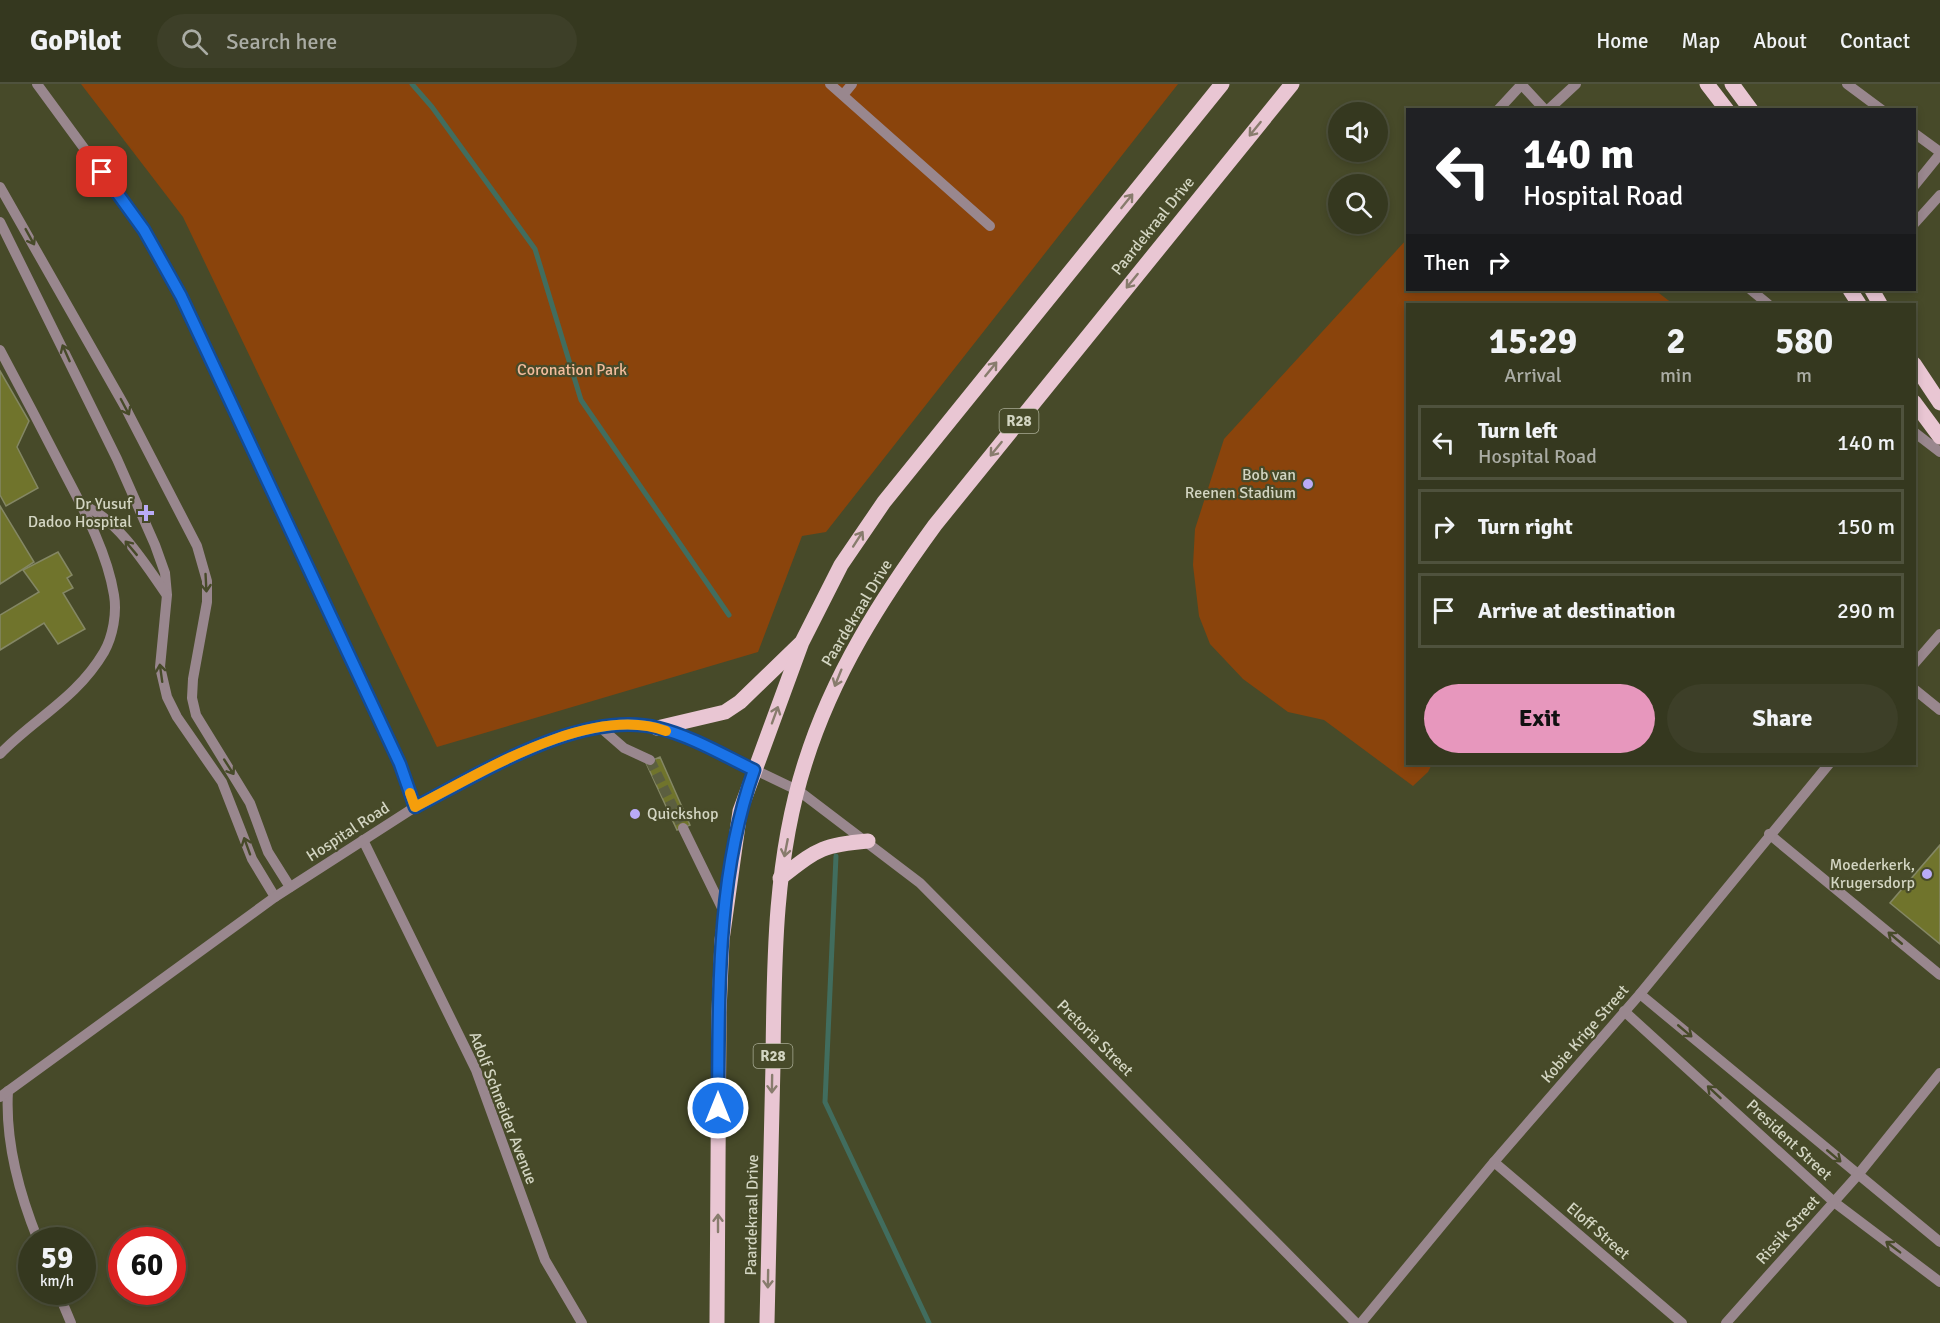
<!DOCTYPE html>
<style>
body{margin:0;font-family:Signika,sans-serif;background:#3d3f28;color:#f1f3f6;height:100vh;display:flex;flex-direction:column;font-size:22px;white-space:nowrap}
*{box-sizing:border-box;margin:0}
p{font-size:20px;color:#aaaca4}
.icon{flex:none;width:33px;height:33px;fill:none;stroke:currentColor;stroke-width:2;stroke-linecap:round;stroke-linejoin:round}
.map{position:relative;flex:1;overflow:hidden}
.details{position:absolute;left:1406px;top:219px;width:510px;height:462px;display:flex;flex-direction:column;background:#35381f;border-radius:0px;box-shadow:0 3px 9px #0003,0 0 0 2px #4f523d}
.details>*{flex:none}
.hud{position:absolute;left:1406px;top:24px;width:510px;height:183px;border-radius:0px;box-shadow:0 3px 9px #0003,0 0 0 2px #4f523d;background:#202124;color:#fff;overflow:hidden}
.tools{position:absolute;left:1328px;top:18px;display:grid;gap:12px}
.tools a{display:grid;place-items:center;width:60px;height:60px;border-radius:50%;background:#35381f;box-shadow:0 3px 9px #0003,0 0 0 2px #4f523d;font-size:30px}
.speed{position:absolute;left:18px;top:1143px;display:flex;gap:12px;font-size:30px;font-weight:700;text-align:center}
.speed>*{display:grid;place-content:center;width:78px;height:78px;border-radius:50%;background:#35381f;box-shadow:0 3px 9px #0003,0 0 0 2px #4f523d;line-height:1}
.speed small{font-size:15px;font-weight:400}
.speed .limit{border:9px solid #d22;background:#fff;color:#111}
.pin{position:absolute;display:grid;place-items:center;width:51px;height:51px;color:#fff;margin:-26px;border-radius:12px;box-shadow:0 3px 9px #0006}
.me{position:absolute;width:66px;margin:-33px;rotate:0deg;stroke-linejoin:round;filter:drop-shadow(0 0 4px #0008)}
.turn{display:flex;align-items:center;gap:21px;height:126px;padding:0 18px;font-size:27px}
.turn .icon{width:78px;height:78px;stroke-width:2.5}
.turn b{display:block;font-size:42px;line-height:51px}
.then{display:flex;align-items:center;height:57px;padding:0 18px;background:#0003;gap:12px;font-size:22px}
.eta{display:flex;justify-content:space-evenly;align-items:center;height:102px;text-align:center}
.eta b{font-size:36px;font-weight:700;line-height:42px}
.primary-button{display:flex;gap:12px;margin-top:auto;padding:12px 18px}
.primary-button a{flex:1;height:69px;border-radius:36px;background:#e797bd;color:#111;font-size:24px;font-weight:700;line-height:69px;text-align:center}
.primary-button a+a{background:#3d3f28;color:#f1f3f6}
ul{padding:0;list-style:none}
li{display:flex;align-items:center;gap:18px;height:75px;margin:0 12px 9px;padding:0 6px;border:3px solid #4f523d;border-radius:0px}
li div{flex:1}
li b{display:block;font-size:22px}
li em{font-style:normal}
header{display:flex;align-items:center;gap:36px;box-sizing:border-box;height:84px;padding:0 30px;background:#35381f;border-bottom:2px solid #4f523d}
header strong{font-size:28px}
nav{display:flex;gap:33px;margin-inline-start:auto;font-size:21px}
.search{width:420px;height:54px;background:#3d3f28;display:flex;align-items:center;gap:15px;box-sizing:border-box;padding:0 21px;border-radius:33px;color:#aaaca4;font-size:22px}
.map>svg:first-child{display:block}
.green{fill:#8a440c}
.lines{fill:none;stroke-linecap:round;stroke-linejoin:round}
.stream{stroke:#416d5e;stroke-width:5}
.building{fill:#70742c;stroke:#848764;stroke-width:1.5}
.minor-tunnel{stroke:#5c5f40;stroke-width:10;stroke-dasharray:10 5;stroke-linecap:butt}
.minor{stroke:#99878e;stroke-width:10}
.major{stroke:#e9c6d3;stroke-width:15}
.oneway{stroke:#887c6d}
.oneway2{stroke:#474a29}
.route-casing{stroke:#114b97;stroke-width:15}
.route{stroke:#1a73e8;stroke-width:10}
.slow{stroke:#f59e0b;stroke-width:10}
.poi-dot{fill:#b9abf7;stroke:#474a29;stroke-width:2}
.labels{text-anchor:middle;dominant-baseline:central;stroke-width:4.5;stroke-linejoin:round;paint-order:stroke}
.shield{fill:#474a29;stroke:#a9ab94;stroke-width:1.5}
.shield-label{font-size:15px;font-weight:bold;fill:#d3d5c2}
.street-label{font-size:16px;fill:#d3d5c2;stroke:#474a29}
.park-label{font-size:16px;fill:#f2bc9c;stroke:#474a29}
.poi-label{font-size:16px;fill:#d3d5c2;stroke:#474a29;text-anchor:end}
</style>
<header>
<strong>GoPilot</strong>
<div class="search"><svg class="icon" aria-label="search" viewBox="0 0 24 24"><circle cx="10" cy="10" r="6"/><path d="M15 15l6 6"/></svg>Search here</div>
<nav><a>Home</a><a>Map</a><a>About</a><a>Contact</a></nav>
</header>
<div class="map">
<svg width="1940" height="1239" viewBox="0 0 1940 1239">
<rect width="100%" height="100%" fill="#474a29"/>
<g class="green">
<polygon points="81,0 1178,0 826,448 802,452 758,568 437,663 183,133"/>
<polygon points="1407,155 1407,206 1655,206 1673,220 1407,220 1407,680 1432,680 1428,688 1413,702 1324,636 1288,628 1243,595 1210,560 1199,532 1193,481 1195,445 1224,355"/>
</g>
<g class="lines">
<g class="stream">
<polyline points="412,0 432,23 535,165 581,316 729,531"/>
<polyline points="836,772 825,1018 929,1239"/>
</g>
</g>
<g class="building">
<polygon points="0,287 29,337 17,363 38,404 6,422 0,411"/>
<polygon points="0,422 34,478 0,500"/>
<polygon points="58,468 72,491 67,494 73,504 63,509 85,545 58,560 44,539 0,566 0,531 39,508 23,486"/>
<polygon points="660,673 690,741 677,746 646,679"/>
<polygon points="1940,761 1940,860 1890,819"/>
</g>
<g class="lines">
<polyline class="minor-tunnel" points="650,676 683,744"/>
<g class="minor">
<polyline points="37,0 144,146 181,212 400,680 415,723"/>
<polyline points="830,0 990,142"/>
<polyline points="1521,0 1545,26"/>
<polyline points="1847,0 1882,26"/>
<polyline points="843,11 852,0"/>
<polyline points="1498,26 1521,1"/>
<polyline points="1548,26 1576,0"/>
<polyline points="1914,49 1940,68"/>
<polyline points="1914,102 1940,70"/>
<polyline points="0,103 124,321 197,462 207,497 207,518 193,595 192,614 196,631 250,719 268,768 290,803"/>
<polyline points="0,138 117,375 155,461 165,489 167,511 160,583 167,613 177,633 222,698 252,775 275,813"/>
<polyline points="1914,140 1940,111"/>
<polyline points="1751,206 1768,220"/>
<path d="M0,266c22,41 43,81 64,122 20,38 43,80 50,123 3,18 -1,41 -10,57 -27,46 -69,66 -104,102"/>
<polyline points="1914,348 1940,368"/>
<path d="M82,421c34,12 64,60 84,89"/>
<polyline points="1914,580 1940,550"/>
<polyline points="1914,605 1940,626"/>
<polyline points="601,644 624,664 650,676"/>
<polyline points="683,744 725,830"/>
<polyline points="1769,750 1940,891"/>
<polyline points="363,756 476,986 545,1176 582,1239"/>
<polyline points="1640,910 1940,1158"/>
<polyline points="1624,927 1834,1118 1940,1198"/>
<path d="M8,1007c-3,51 11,102 30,149"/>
<polyline points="0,1013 275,813 415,723 542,659 591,645 635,641 657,644 703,661 799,707 920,799 1356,1239"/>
<polyline points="1494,1078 1682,1239"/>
<polyline points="58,1208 71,1239"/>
<polyline points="1361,1239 1494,1078 1640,910 1829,680"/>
<polyline points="1726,1239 1857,1092 1940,989"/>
</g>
<g class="major">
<polyline points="1707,0 1727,26"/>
<polyline points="1732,0 1751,26"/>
<polyline points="1850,206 1859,220"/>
<polyline points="1872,206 1880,220"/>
<polyline points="1914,280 1940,319"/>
<polyline points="1914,318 1940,353"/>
<polyline points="657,644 725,628 740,618 800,560"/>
<path d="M780,794c37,-28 40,-33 88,-37"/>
<polyline points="717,1239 719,928 722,856 740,727 802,558 841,481 884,418 1222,0"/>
<path d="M767,1239c2,-86 4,-173 6,-259 1,-101 1,-204 32,-301 28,-89 76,-164 130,-238l357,-441"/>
</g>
</g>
<defs><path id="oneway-shaft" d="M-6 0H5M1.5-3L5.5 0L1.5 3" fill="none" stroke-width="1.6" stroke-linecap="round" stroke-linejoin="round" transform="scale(1.5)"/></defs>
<g class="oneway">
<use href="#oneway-shaft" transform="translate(1255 45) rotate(129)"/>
<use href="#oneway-shaft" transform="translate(1127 117) rotate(-51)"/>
<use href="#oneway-shaft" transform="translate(1132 197) rotate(129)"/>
<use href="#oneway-shaft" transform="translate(991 285) rotate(-51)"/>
<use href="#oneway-shaft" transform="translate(996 365) rotate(129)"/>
<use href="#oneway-shaft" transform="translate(858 455) rotate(-57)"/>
<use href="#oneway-shaft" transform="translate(838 594) rotate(112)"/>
<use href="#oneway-shaft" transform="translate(775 631) rotate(-70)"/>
<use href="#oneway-shaft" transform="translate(786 764) rotate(101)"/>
<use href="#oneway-shaft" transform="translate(772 1000) rotate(91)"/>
<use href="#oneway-shaft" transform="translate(718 1139) rotate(-90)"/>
<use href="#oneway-shaft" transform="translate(768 1195) rotate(91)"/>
</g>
<g class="oneway2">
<use href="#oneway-shaft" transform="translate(30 153) rotate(61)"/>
<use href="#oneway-shaft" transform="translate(66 269) rotate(-114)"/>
<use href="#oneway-shaft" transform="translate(125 323) rotate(62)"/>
<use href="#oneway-shaft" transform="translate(131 464) rotate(-130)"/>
<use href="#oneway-shaft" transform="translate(206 499) rotate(87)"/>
<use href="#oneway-shaft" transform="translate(161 589) rotate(-98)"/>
<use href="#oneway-shaft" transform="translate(229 683) rotate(57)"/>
<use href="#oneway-shaft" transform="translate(247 762) rotate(-110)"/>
<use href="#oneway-shaft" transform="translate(1895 854) rotate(-140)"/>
<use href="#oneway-shaft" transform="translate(1685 947) rotate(40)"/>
<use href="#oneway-shaft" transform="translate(1714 1008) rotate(-137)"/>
<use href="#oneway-shaft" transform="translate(1834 1072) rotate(40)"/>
<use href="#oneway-shaft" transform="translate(1893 1163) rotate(-143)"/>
</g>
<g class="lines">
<g class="route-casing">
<path id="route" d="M102,88l42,58 37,66 219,468 15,43c66,-34 167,-98 243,-79 33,8 65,27 96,42 -38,107 -35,225 -36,338"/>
</g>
<use href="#route" class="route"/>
<path class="slow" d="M410,709l5,14c66,-34 176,-104 251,-76"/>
</g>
<g class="poi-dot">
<circle cx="1308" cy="400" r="6"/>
<path d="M143 420h6v6h6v6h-6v6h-6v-6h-6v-6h6z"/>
<circle cx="635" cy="730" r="6"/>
<circle cx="1927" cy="790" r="6"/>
</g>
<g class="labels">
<g class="shield">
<rect x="999.5" y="325" width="39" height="24" rx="4.5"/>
<rect x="753.5" y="960" width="39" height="24" rx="4.5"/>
</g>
<g class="shield-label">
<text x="1019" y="337">R28</text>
<text x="773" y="972">R28</text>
</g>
<g class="street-label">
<text transform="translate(1153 142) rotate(-51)">Paardekraal Drive</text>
<text transform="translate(857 529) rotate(-59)">Paardekraal Drive</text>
<text transform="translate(348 748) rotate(-33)">Hospital Road</text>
<text transform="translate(1585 950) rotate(-49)">Kobie Krige Street</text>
<text transform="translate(1095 954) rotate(45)">Pretoria Street</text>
<text transform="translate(503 1024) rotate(69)">Adolf Schneider Avenue</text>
<text transform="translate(1789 1056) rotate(43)">President Street</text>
<text transform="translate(752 1131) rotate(-89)">Paardekraal Drive</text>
<text transform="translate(1788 1146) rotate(-48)">Rissik Street</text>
<text transform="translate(1598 1147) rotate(41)">Eloff Street</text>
</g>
<g class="park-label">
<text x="572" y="286">Coronation Park</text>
</g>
<g class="poi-label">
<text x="1296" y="391">Bob van<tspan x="1296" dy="18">Reenen Stadium</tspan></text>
<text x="132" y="420">Dr Yusuf<tspan x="132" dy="18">Dadoo Hospital</tspan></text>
<text x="647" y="730" text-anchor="start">Quickshop</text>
<text x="1915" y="781">Moederkerk,<tspan x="1915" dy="18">Krugersdorp</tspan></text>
</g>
</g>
</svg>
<div class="tools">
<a><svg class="icon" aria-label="sound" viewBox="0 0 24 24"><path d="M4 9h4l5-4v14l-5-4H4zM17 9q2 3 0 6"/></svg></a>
<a><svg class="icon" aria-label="search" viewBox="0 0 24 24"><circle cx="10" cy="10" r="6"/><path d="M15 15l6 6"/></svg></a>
</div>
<div class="speed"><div>59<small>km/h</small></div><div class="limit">60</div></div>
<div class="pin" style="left:102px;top:88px;background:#d93025"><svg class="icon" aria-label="arrive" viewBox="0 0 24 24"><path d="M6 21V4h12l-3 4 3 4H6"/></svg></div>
<svg class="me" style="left:718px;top:1024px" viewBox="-20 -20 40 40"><circle r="17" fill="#1a73e8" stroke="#fff" stroke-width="3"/><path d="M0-11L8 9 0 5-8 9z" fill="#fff"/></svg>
<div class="hud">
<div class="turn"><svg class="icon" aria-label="left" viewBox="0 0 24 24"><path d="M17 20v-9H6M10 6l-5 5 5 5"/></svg><div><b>140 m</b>Hospital Road</div></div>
<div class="then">Then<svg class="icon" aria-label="right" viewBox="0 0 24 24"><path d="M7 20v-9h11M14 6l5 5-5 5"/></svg></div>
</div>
<section class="details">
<div class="eta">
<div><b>15:29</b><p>Arrival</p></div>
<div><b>2</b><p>min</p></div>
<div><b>580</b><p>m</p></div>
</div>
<ul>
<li><svg class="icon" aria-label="left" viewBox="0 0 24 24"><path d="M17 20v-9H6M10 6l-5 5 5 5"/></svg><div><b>Turn left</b><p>Hospital Road</p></div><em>140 m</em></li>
<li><svg class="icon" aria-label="right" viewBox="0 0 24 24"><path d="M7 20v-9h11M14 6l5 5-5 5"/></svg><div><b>Turn right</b></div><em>150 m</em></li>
<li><svg class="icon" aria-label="arrive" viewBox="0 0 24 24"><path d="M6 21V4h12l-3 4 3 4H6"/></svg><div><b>Arrive at destination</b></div><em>290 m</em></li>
</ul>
<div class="primary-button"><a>Exit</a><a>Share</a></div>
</section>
</div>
